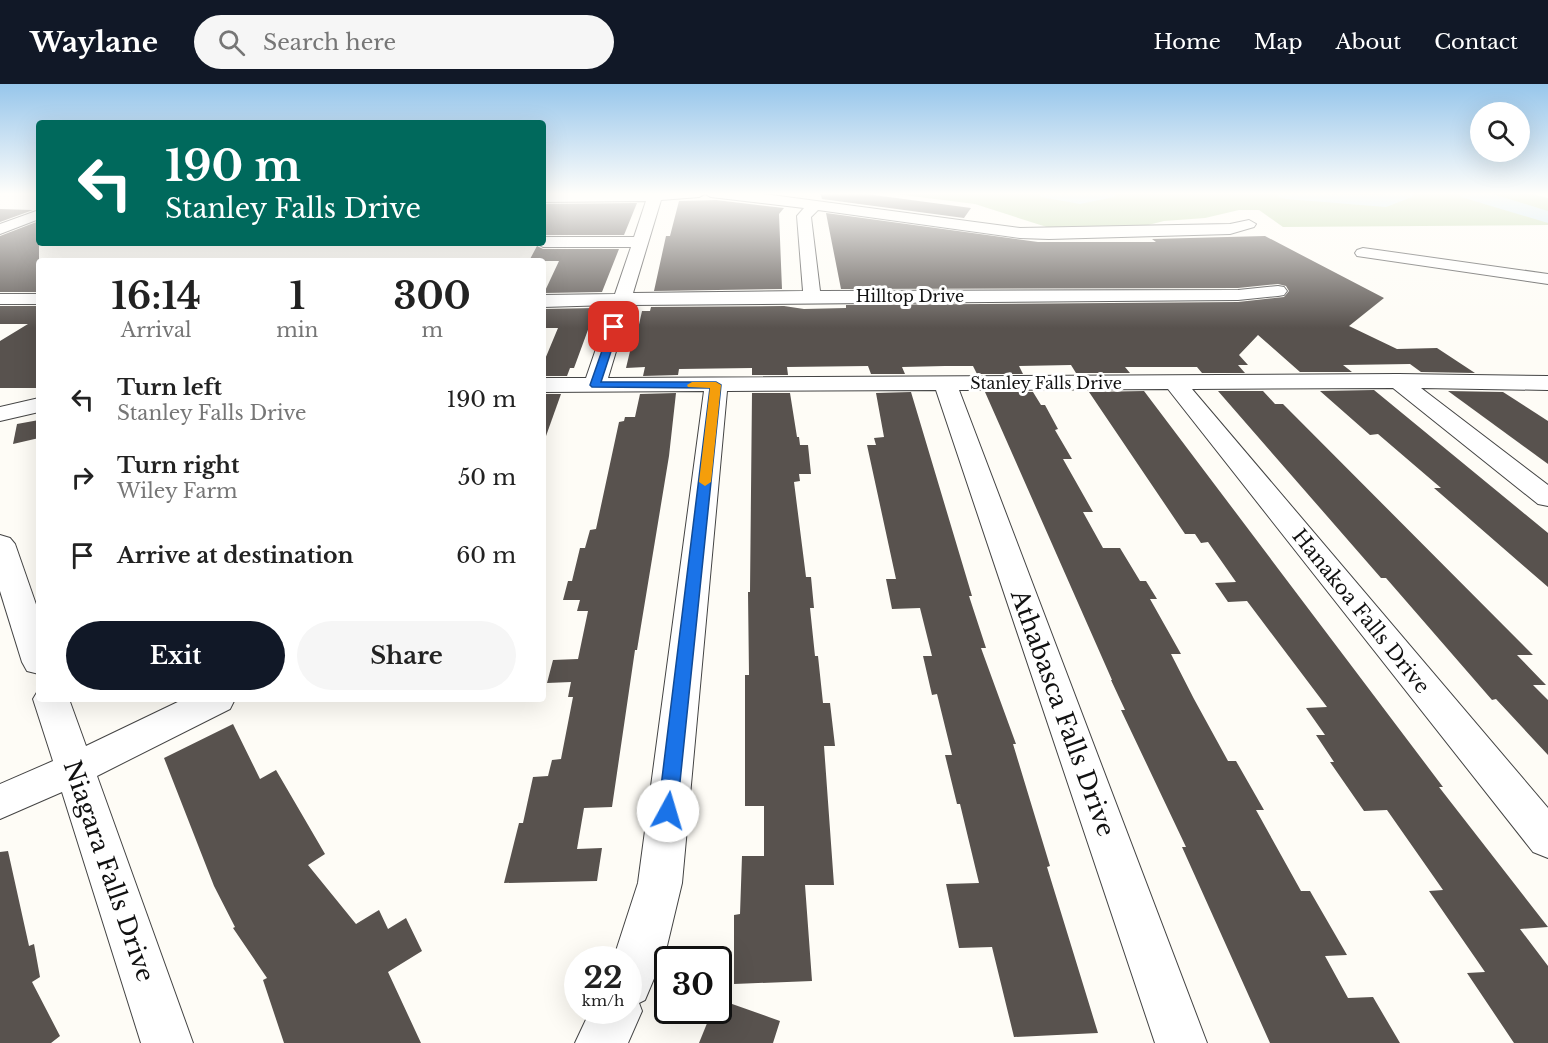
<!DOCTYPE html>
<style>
body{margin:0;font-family:"Libre Baskerville",serif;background:#f6f6f6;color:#222;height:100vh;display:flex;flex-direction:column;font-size:22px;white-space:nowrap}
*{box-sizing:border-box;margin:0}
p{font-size:20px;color:#767676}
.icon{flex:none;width:33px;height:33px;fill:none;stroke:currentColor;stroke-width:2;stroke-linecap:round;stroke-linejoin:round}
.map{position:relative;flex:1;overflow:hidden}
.panel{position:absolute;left:36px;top:174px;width:510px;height:444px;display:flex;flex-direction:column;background:#fff;border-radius:6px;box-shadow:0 6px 24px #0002}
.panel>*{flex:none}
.guide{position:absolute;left:36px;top:36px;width:510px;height:126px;border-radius:6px;box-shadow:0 6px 24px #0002;background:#00695c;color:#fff;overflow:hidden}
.controls{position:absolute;left:1470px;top:18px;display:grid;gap:12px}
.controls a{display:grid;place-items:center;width:60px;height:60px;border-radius:50%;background:#fff;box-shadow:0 6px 24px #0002;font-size:30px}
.speed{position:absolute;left:564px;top:862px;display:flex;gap:12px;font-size:30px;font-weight:700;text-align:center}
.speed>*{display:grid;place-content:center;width:78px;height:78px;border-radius:50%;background:#fff;box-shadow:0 6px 24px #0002;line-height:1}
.speed small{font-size:15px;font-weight:400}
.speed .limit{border:3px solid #111;border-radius:9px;background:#fff;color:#111}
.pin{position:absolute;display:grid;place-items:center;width:51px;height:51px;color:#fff;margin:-26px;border-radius:12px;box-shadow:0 3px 9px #0006}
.me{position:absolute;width:66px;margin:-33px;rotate:6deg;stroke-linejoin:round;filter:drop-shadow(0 0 4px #0008)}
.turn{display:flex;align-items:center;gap:21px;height:126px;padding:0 30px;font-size:27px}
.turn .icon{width:78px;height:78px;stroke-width:2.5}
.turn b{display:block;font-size:42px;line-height:51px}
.eta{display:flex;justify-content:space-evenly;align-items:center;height:102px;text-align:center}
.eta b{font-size:36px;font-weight:800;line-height:42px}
.action{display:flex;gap:12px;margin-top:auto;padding:12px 30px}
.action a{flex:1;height:69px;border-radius:36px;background:#111827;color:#fff;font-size:24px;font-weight:800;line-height:69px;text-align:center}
.action a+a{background:#f6f6f6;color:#222}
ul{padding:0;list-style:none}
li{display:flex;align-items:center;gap:18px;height:78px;padding:0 30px}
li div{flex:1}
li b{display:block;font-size:22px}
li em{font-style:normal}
header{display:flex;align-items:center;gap:36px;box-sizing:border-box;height:84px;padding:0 30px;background:#111827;color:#fff}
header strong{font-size:28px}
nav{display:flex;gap:33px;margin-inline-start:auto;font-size:21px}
.search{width:420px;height:54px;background:#f6f6f6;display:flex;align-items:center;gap:15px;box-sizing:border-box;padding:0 21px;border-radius:33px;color:#767676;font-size:22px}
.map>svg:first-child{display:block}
.forest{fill:#bcd5a3}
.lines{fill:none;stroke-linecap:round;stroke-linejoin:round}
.river{fill:#bfe0f0;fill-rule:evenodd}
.building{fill:#58524e}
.minor-casing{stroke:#444;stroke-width:2}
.minor{fill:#fff;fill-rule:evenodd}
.route{fill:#1a73e8;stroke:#114b97;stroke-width:1.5}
.slow{fill:#f59e0b}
.labels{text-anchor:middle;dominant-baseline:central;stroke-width:6;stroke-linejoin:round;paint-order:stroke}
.far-street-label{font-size:16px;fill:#111;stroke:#fff}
.street-label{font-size:20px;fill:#111;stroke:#fff}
.near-street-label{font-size:24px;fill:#111;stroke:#fff}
</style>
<header>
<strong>Waylane</strong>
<div class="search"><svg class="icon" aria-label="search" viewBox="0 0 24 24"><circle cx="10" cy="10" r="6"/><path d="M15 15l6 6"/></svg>Search here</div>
<nav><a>Home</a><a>Map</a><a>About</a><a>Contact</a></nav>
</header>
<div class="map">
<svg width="1548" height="959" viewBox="0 0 1548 959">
<rect width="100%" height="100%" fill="#fefcf6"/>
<polygon class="forest" points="887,109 1527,109 1548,114 1548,141 1283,143 1259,126 1239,126 1205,134 1164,137 1140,143 1053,145 975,120"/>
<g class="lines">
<g class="river">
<polygon points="1039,109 1116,109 1114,113 1080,120 1041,113"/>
<polygon points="1277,109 1364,111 1414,109 1412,113 1386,123 1286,115 1279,113"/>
<polygon points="1459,109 1490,109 1548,127 1548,139 1461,113"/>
</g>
</g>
<g class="building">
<polygon points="820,109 859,109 971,124 964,134 822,115"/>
<polygon points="716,116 784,124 779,130 782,205 654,207 666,152 670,152 679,117"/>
<polygon points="637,119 624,151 543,151 543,120"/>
<polygon points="0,125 33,126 0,138"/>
<polygon points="826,129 1038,158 1156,158 1152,155 1265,152 1384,214 1349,242 1397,265 1437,264 1475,289 1421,288 1410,280 1343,281 1352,288 1300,288 1258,251 1239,271 1248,281 1238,281 1245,289 1202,289 1197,283 1125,283 1130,289 1076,289 1071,281 1019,282 1023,290 977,290 973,282 945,282 902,283 905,290 871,290 868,282 787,283 788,291 752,291 752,284 679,285 678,291 643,292 645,283 626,284 631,263 634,263 642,227 650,227 651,223 784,222 804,225 846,224 846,221 1238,218 1284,213 1289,207 1286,202 1278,200 1238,204 841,205"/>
<polygon points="39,137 39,208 0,208 0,152"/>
<polygon points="537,162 543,165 619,165 602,208 544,209 559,177 529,177"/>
<polygon points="0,222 39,222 39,304 0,304 0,257 28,240 0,240"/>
<polygon points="596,224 574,284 570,284 567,292 543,292 543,280 558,244 543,244 543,225"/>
<polygon points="1374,306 1548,449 1548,503 1434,404 1441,404 1378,350 1370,351 1320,307"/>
<polygon points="1144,307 1443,703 1439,703 1548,843 1520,845 1548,882 1548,959 1514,959 1467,889 1485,888 1429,807 1443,806 1387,726 1364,727 1330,678 1334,678 1316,651 1325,651 1306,624 1327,623 1247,517 1228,518 1215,499 1236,498 1208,458 1201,459 1195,450 1185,450 1089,308"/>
<polygon points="1218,307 1263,307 1275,320 1283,320 1533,571 1517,571 1546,601 1533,601 1548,616 1548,671 1496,615 1492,616 1386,494 1381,494"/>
<polygon points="1448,307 1503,308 1548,337 1548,380"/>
<polygon points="911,308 972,512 969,512 986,564 981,564 1016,660 1013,660 1050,782 1047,783 1098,949 1014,953 992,863 959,864 946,800 979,799 960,720 957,720 945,671 952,671 937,610 932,611 923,572 932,572 920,524 892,525 886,495 896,495 867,361 876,361 874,354 884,353 876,309"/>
<polygon points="985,308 1033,308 1041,321 1045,321 1058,345 1055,346 1072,375 1063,375 1093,428 1083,428 1103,464 1120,464 1140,497 1146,497 1157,515 1150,515 1181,570 1171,570 1194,615 1228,677 1236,677 1264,726 1256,726 1301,807 1310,807 1347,871 1325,872 1348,914 1373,913 1400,959 1270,959 1182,763 1186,763 1121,626 1125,626 1111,596 1112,596"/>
<polygon points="676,309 669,372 637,566 635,566 612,723 584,724 577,765 602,764 597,797 504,799 519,739 523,739 533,693 548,692 552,676 561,675 573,613 568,613 571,598 547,599 553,576 578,575 588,527 577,527 580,516 563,516 568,497 572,497 580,464 585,464 590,446 596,445 619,338 624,337 625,333 635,333 640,310"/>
<polygon points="752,309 790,309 797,353 799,353 800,361 808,361 811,390 799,390 800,397 794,398 806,493 811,493 814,524 810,524 815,572 818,572 823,619 830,619 835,662 824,662 834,801 805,801 812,897 734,900 734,831 740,830 742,772 764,772 764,722 745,722 745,591 749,591 748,508 750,508"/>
<polygon points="543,310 561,310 546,352 543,352"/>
<polygon points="39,336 39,354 13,360 17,340"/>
<polygon points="233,640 260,695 276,686 325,770 308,781 356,840 379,826 388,845 406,834 422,867 388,888 421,959 284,959 263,896 267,894 233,844 235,843 214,802 164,674"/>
<polygon points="8,767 29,862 34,860 40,893 32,898 60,952 51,959 0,959 0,768"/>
<polygon points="718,915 780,937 773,959 699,959 712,927 718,927"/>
</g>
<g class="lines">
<g class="minor-casing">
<g id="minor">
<path d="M757,109l263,35 210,-4 19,-4 7,4 -2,3 -24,7 -181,5 -29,-1 -202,-28 -7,7 9,74 418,-1 40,-4 6,1 3,4 -3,4 -6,1 -40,4 -608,5 -22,73 790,-4 150,2v14l-127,-2 127,97v21l-10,-2 -145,-116 -201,1 356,419v50l-15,-6 -365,-463 -209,1 248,653h-52l-219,-653 -209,1 -45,492 -16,67 -21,50 -6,3 3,8 -14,32h-53l15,-32h38v-51h-15l25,-77 66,-492 -161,1v-14h43l25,-73 -68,2v-12l72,-1 16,-47h-88l-7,-4h7v-6h91l12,-36 -103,1v-8zM705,110l6,3 93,11 -7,8 6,75 -170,2 28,-93 38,-3z"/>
<polygon points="39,126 39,135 0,150 0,140"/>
<polygon points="1363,164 1548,190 1548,200 1357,172 1355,169 1357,166"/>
<rect x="0" y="210" width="39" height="10"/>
<polygon points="39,314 39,328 0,337 0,323"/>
<polygon points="0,451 10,454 15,460 39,529 39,590 27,587 22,578 0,507"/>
<polygon points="39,605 39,615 69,615 86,662 184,615 235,615 230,625 97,692 193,959 141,959 62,708 0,735 0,700 53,677 33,615"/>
</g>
</g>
<use href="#minor" class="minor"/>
</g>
<linearGradient id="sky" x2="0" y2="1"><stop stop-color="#97c6eb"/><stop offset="0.45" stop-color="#fffefb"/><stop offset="1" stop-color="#fffefb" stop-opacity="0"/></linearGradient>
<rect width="1548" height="244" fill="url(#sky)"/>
<polygon class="route" points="611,241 619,243 601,298 716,298 721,301 677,727 674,733 668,735 661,733 658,727 710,304 592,303 590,301"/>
<polygon class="slow" points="692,298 716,298 721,301 711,398 705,402 699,398 710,304 688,303 687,301"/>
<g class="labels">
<g class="far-street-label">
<text x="910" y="212">Hilltop Drive</text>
<text x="1046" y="299">Stanley Falls Drive</text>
</g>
<g class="street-label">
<text transform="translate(1361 527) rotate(51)">Hanakoa Falls Drive</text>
</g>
<g class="near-street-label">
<text transform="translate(1063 629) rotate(70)">Athabasca Falls Drive</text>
<text transform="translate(109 787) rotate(71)">Niagara Falls Drive</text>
</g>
</g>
</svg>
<div class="controls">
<a><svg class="icon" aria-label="search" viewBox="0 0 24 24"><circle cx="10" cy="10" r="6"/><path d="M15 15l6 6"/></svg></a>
</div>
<div class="speed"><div>22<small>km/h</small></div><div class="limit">30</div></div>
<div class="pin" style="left:614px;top:243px;background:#d93025"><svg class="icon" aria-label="arrive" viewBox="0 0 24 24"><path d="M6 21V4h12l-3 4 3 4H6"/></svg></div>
<svg class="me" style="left:668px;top:727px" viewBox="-20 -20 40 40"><circle r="19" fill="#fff"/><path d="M0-13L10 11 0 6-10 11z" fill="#1a73e8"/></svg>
<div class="guide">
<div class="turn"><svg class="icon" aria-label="left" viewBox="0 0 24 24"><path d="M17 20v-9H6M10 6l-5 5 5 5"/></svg><div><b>190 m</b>Stanley Falls Drive</div></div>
</div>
<section class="panel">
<div class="eta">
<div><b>16:14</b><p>Arrival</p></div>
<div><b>1</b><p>min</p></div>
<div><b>300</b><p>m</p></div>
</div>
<ul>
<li><svg class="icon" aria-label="left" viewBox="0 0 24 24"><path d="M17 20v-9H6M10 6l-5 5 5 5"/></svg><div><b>Turn left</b><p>Stanley Falls Drive</p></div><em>190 m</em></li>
<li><svg class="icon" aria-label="right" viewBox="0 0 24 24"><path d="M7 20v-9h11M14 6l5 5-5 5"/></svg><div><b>Turn right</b><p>Wiley Farm</p></div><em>50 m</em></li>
<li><svg class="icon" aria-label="arrive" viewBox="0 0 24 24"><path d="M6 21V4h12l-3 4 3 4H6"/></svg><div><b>Arrive at destination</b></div><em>60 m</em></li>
</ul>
<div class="action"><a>Exit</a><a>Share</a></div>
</section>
</div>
